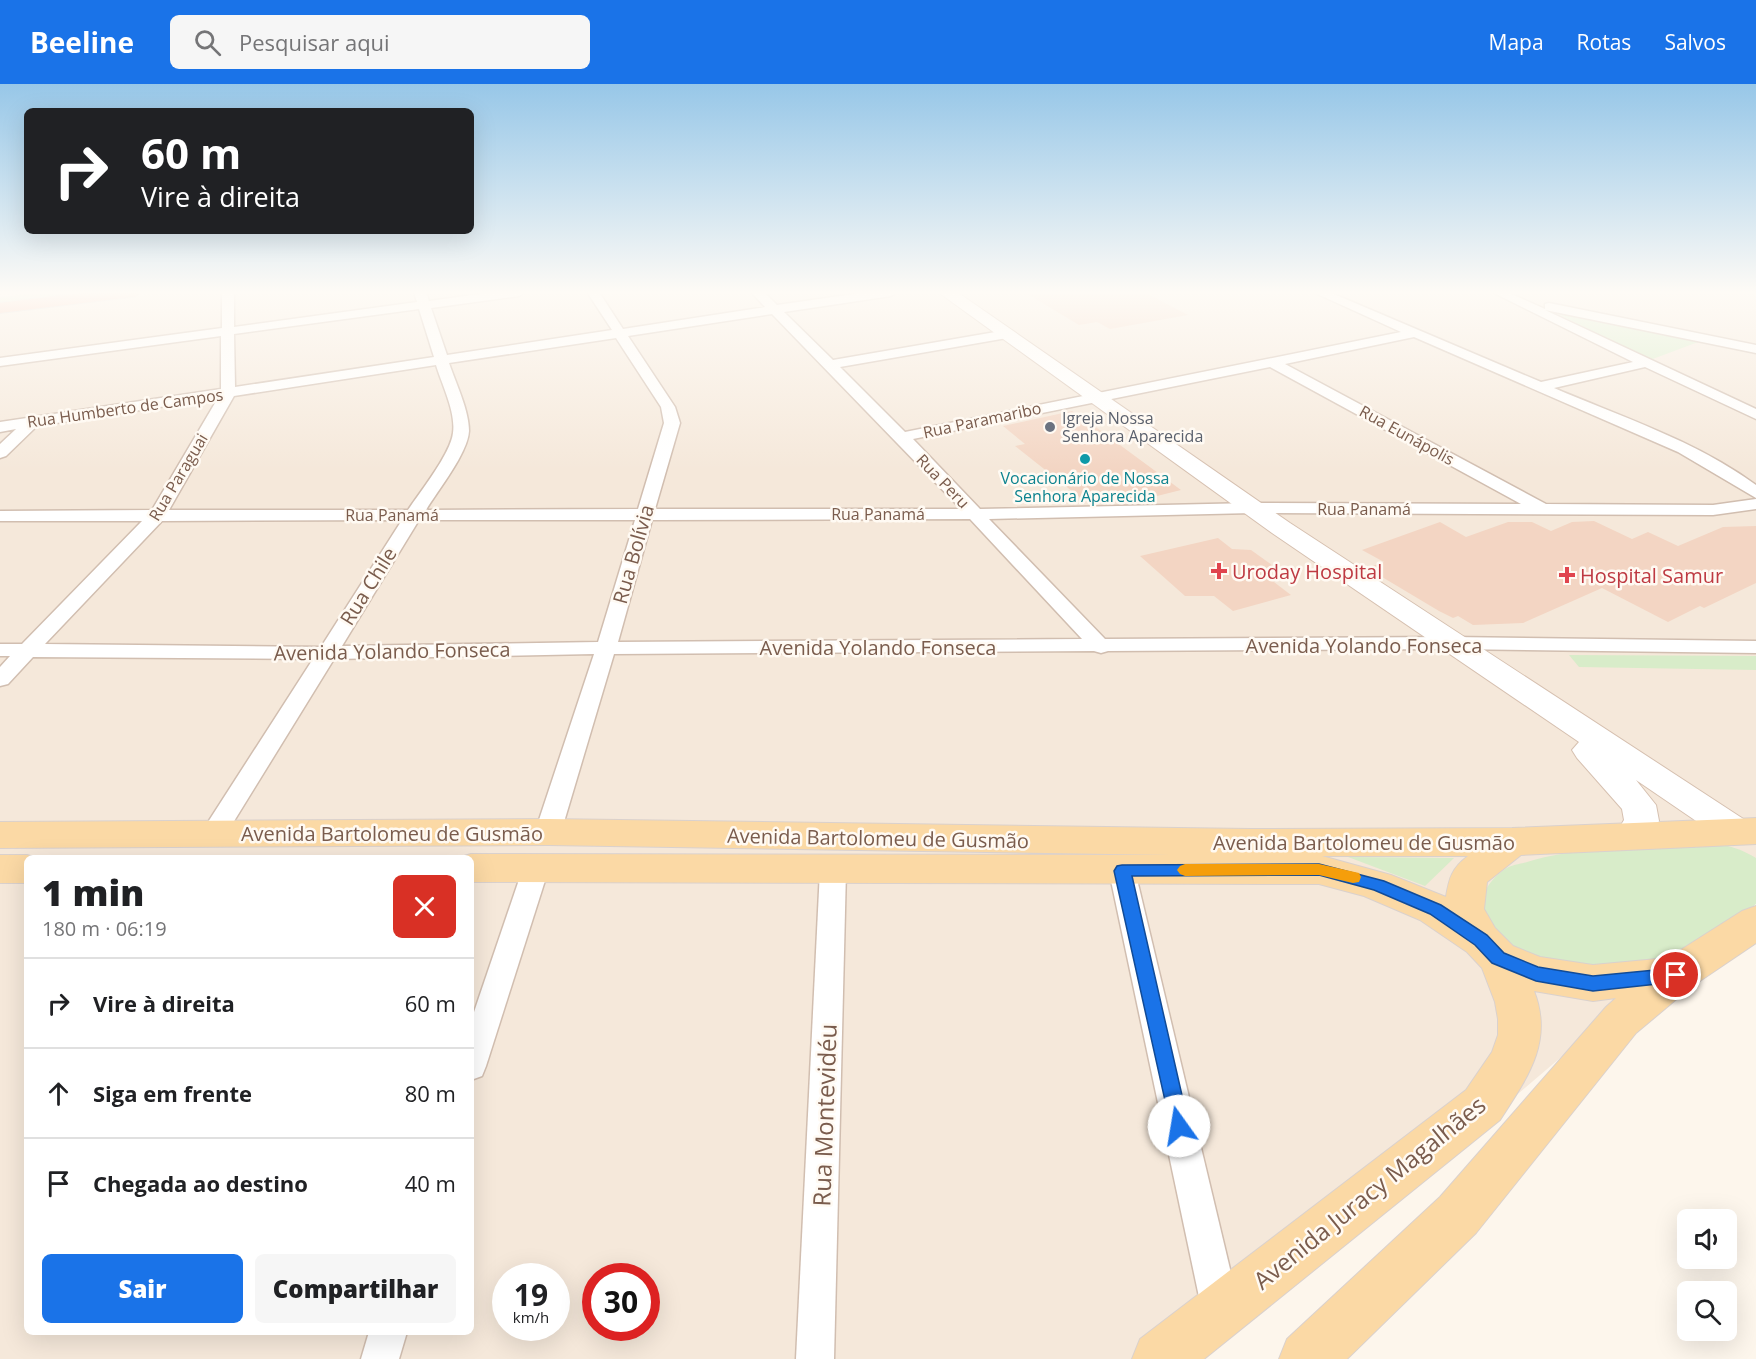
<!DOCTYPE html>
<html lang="pt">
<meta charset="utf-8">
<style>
body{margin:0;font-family:"Open Sans",sans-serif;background:#f6f6f6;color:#202124;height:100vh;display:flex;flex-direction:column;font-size:22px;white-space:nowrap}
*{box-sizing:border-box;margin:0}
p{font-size:20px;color:#757577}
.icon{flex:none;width:33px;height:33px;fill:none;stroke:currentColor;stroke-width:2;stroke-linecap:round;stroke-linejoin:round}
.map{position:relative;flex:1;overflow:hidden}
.details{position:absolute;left:24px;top:771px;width:450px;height:480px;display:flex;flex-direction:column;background:#fff;border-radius:9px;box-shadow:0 6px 24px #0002}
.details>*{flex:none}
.hud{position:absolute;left:24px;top:24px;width:450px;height:126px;border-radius:9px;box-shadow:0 6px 24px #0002;background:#202124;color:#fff;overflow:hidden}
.buttons{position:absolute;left:1677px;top:1125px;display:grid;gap:12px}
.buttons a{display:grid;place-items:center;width:60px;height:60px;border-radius:9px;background:#fff;box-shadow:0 6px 24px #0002;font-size:30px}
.speed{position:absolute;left:492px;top:1179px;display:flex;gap:12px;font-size:30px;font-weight:700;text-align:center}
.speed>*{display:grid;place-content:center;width:78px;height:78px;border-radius:50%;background:#fff;box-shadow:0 6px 24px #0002;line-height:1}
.speed small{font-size:15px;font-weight:400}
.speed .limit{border:9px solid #d22;background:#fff;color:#111}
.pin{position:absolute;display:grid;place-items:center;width:51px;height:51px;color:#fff;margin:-26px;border:3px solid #fff;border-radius:50%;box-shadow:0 2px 6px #0007}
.me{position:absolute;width:66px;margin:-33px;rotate:347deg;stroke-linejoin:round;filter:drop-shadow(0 0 4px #0008)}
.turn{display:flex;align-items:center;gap:21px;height:126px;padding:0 18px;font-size:27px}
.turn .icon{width:78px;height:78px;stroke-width:2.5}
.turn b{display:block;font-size:42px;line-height:51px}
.round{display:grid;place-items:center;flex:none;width:63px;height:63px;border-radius:9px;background:#f6f6f6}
.headline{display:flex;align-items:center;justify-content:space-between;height:102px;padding:0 18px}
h1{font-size:36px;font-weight:800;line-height:45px}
.primary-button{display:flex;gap:12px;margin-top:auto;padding:12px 18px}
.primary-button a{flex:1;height:69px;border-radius:9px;background:#1a73e8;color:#fff;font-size:24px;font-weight:800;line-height:69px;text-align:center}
.primary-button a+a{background:#f6f6f6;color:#202124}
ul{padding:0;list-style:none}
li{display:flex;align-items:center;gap:18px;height:90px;padding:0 18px;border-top:2px solid #e0e0e0}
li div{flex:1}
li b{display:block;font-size:22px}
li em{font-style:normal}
header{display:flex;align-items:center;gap:36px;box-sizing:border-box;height:84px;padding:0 30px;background:#1a73e8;color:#fff}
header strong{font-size:28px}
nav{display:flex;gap:33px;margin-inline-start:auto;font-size:21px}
.search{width:420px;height:54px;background:#f6f6f6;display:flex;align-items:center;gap:15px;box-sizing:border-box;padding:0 21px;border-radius:9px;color:#757577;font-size:22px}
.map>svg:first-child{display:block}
.residential{fill:#f5e8da;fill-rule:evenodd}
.green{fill:#d8ecc9}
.building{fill:#f3d5c3}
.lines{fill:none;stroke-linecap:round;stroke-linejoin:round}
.street-casing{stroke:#d1beb0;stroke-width:3}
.secondary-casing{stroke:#d6c0b0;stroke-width:2}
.primary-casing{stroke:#dad1cd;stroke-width:2}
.highway-casing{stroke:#dad1cd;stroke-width:2}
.street{fill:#fff;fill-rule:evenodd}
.secondary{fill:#fff;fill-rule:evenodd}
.primary{fill:#fbd9a5;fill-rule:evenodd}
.highway{fill:#f7b7a3;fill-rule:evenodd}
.route{fill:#1a73e8;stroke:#114b97;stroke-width:1.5}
.slow{fill:#f59e0b}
.worship-dot{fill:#6b7280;stroke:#fffaf3;stroke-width:2}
.culture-dot{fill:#0f9aa8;stroke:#fffaf3;stroke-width:2}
.health-dot{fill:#e0444e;stroke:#fffaf3;stroke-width:2}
.labels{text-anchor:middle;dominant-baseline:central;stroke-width:5;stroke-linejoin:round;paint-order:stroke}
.far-street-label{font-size:16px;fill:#7a5c4d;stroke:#fffaf3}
.far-worship-label{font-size:16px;fill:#5b616d;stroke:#fffaf3;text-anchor:start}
.far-culture-label{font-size:16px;fill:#0d838f;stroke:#fffaf3}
.street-label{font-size:20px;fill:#7a5c4d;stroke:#fffaf3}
.health-label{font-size:20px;fill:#be3a42;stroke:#fffaf3;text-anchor:start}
.near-street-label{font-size:24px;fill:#7a5c4d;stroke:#fffaf3}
</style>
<header>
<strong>Beeline</strong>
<div class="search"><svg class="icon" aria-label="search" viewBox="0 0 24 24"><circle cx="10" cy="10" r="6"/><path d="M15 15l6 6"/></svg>Pesquisar aqui</div>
<nav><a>Mapa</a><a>Rotas</a><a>Salvos</a></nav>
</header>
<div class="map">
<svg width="1756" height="1275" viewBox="0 0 1756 1275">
<rect width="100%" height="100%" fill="#fdf6ec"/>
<path class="residential" d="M168,208h1588v599l-393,335 -187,133h-1176v-1046zM27,774h444v474h-444zM506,1192h50v52h-50zM596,1192h50v52h-50z"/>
<g class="green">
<polygon points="48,208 92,208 0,219 0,213"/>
<polygon points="1550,226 1701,257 1650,276"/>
<polygon points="1569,571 1756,572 1756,586 1579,583"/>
<path d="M1671,759c34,0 55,-3 85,15v46l-7,6c-39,24 -76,50 -123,55 -12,1 -78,3 -86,0 -41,-15 -85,-61 -35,-96 6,-4 15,-5 22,-7 46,-14 96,-15 144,-19z"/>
<polygon points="1348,773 1454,774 1425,802"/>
</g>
<g class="building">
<polygon points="1024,208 1138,208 1148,210 1188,231 1110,245 1097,238 1079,241"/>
<polygon points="1072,327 1097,344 1181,406 1149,414 1082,415 1015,362 1025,360 1003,342"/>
<polygon points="1594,437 1632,455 1648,448 1678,462 1723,443 1756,442 1756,499 1704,524 1700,522 1668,538 1602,504 1523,539 1473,541 1458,532 1453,534 1439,527 1367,484 1384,478 1362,466 1440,438 1466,453 1508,438 1532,438 1551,447 1572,438"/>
<polygon points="1218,454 1232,465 1251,466 1276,484 1261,488 1291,511 1233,527 1214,512 1185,512 1140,472"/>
</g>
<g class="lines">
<g class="street-casing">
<g id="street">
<path d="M222,208h12v35l183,-25 -3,-10h12l3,9 65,-9h31l-6,4 -88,12 16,47 165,-25 -25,-38h12l24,37 142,-22 -14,-15h13l13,13 91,-13h29l-6,4 -107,16 49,48 174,-30 5,1 1,3 -1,3 -5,1 -167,29 65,65 496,-100 -88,-40h16l212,90 92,-20 -141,-70h15l38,17v-5l4,-1 207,42v8l-211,-43 211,99v10l-111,-52 -91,21c68,29 142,53 202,97v13l-78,-46 -264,-115 -129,27 261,140 167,1 43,-6v10l-43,6 -460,-2 -264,6 116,120 347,-2 304,4v12l-304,-4 -344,2 -7,2 -7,-2 -480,3 -53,178 -4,6 -9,3 -9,-3 -4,-6 59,-178 -260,5 -111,180 -9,3 -9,-3 -4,-6 112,-174 -280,-2 -25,27 -8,2v-19l10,-11h-10v-12h22l120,-123h-142v-10l152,-1 66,-112 -181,28 -31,30 -6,2v-14l16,-15 -16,3v-10l221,-33v-53l-221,30v-8l222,-30zM419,225l15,48 -199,30 -1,-53zM772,230l189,195h-306l25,-86 -5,-16 -47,-71zM616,254l45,69 3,16 -26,86 -212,1c12,-20 42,-57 43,-79 0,-21 -13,-47 -20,-68zM436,281c6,20 20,47 17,68 -2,20 -33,59 -45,77h-239l65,-114zM1270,283l251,137 -268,-1 -273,6 -67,-70zM970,435l112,120 -464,3 34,-122zM402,436l-81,127 -276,-3 117,-123zM419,436h216l-37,122 -256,4z"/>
<polygon points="536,774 545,777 549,784 486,982 482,992 471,996 471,937 523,784 527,777"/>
<polygon points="833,776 842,779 846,786 834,1275 796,1275 820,786 824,779"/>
<polygon points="1122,777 1131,780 1135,787 1240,1227 1234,1240 1221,1246 1208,1240 1202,1227 1109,787 1113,780"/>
<polygon points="369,1248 407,1248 399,1275 361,1275"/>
</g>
</g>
<g class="secondary-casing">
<polygon id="secondary" points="938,208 957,208 1290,439 1748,738 1754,747 1748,756 1736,760 1724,756 1636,696 1656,721 1659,737 1646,760 1633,764 1620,760 1615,751 1624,736 1622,725 1577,674 1572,666 1579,658 1272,449"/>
</g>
<g class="primary-casing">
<g id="primary">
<path d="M1756,734v26l-235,11 -34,27 -3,27 11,19 18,18 27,11 53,8 75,-7 74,-47 14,-5v37l-65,44 -55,46 -160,200 -129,126h-68l8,-20 153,-142 166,-190 10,-9 -23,3 -59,-10c20,51 -7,87 -34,129l-296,239h-72l8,-20 326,-249 26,-38 6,-17v-16l-3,-17 -13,-34 -15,-16 -47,-32 -56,-24 -45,-12 -848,-2v-24h-14l14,-4 700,1 -623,-10 -548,3v-26l548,-3 703,10 261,-1zM1322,772h146c-16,12 -19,22 -22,41l-55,-22z"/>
<polygon points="0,771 27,771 38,774 27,774 27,799 0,799"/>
</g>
</g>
<g class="highway-casing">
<polygon id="highway" points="89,208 140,208 137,212 131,213 0,229 0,219"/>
</g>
<use href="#street" class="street"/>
<use href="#secondary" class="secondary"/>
<use href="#primary" class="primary"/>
<use href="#highway" class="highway"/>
</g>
<linearGradient id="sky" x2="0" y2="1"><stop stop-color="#97c7e8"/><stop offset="0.54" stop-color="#fefbf6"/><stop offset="1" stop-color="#fefbf6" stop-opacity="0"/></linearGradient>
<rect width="1756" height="386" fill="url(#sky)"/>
<polygon class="route" points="1319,780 1384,797 1441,821 1487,851 1504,869 1538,883 1593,892 1676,884 1682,886 1685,891 1682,896 1676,898 1593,907 1536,897 1492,879 1475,861 1430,830 1374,806 1319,791 1132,792 1189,1042 1186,1048 1179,1051 1172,1048 1114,787 1117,782 1122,781"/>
<polygon class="slow" points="1185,780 1319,780 1359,789 1361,793 1359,798 1353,799 1319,791 1185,792 1180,790 1177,786 1180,782"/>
<circle class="worship-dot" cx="1050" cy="343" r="6"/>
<circle class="culture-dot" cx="1085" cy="375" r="6"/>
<g class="health-dot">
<path d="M1216 478h6v6h6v6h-6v6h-6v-6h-6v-6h6z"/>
<path d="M1564 482h6v6h6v6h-6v6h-6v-6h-6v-6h6z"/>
</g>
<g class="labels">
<g class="far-street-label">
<text transform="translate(125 324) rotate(-8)">Rua Humberto de Campos</text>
<text transform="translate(982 336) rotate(-12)">Rua Paramaribo</text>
<text transform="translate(1407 351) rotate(29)">Rua Eunápolis</text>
<text transform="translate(178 393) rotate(-59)">Rua Paraguai</text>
<text transform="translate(943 397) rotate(46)">Rua Peru</text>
<text x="1364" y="425">Rua Panamá</text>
<text x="878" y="430">Rua Panamá</text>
<text x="392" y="431">Rua Panamá</text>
</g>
<g class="far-worship-label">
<text x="1062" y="334">Igreja Nossa<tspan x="1062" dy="18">Senhora Aparecida</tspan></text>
</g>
<g class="far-culture-label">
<text x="1085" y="394">Vocacionário de Nossa<tspan x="1085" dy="18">Senhora Aparecida</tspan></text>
</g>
<g class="street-label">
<text transform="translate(633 470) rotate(-74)">Rua Bolívia</text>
<text transform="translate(368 502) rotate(-58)">Rua Chile</text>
<text x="1364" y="561">Avenida Yolando Fonseca</text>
<text x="878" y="563">Avenida Yolando Fonseca</text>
<text transform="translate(392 567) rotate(-1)">Avenida Yolando Fonseca</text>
<text x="392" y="749">Avenida Bartolomeu de Gusmão</text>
<text transform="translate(878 754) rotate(1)">Avenida Bartolomeu de Gusmão</text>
<text x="1364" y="758">Avenida Bartolomeu de Gusmão</text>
</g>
<g class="health-label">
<text x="1232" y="487">Uroday Hospital</text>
<text x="1580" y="491">Hospital Samur</text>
</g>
<g class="near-street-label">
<text transform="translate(824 1031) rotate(-88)">Rua Montevidéu</text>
<text transform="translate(1369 1108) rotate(-39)">Avenida Juracy Magalhães</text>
</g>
</g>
</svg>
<div class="buttons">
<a><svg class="icon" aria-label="sound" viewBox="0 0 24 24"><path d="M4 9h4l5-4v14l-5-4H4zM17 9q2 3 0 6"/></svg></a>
<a><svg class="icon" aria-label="search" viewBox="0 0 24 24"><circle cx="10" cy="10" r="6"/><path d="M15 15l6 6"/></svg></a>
</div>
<div class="speed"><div>19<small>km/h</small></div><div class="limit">30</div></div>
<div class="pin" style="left:1676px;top:891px;background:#d93025"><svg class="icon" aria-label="arrive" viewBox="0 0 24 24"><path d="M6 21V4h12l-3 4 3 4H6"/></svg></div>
<svg class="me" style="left:1179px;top:1042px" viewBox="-20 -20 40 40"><circle r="19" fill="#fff"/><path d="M0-13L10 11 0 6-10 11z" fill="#1a73e8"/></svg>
<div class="hud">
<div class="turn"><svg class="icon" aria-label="right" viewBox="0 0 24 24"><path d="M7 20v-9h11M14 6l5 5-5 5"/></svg><div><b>60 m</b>Vire à direita</div></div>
</div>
<section class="details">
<div class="headline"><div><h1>1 min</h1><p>180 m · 06:19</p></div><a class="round" style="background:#d93025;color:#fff"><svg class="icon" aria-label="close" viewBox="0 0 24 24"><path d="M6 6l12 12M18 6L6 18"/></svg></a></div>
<ul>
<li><svg class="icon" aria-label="right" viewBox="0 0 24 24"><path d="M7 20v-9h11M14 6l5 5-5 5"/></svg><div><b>Vire à direita</b></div><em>60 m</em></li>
<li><svg class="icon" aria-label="ahead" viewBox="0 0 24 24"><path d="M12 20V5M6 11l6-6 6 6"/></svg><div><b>Siga em frente</b></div><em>80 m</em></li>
<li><svg class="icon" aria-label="arrive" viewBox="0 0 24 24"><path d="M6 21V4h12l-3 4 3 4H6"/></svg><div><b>Chegada ao destino</b></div><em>40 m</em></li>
</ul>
<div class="primary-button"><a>Sair</a><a>Compartilhar</a></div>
</section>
</div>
